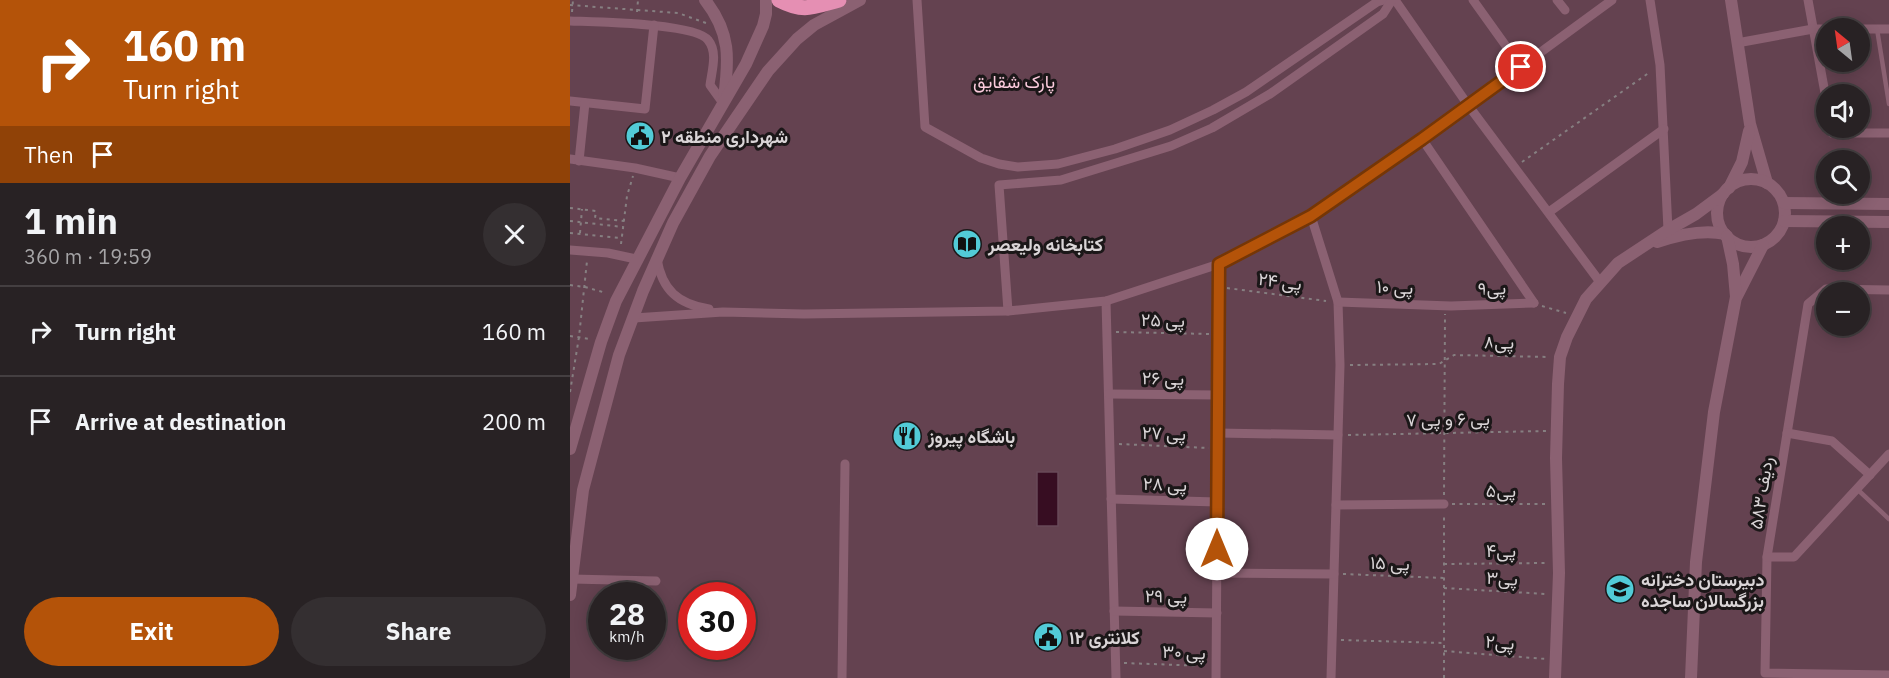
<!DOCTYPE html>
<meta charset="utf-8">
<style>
body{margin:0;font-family:"IBM Plex Sans",Vazirmatn,sans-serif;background:#342f31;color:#f1f3f6;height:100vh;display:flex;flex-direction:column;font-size:22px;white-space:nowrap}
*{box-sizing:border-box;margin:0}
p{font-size:20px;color:#a5a4a6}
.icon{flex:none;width:33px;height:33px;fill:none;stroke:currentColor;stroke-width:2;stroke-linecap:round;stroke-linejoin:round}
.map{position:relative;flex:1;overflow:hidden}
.side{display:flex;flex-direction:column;background:#282224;width:570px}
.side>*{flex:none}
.guide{background:#b45309;color:#fff;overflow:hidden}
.needle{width:39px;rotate:331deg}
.controls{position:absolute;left:1246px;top:18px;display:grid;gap:12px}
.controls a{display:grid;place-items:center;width:54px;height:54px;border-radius:50%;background:#282224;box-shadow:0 3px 15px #0003,0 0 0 2px #443f41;font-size:30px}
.speed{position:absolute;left:18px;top:582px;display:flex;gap:12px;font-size:30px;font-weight:700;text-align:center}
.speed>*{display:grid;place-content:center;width:78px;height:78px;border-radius:50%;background:#282224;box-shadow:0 3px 15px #0003,0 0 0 2px #443f41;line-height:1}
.speed small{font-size:15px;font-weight:400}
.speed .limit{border:9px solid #d22;background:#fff;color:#111}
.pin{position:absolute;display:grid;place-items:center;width:51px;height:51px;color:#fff;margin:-26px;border:3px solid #fff;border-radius:50%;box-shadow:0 2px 6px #0007}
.me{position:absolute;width:66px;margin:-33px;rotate:0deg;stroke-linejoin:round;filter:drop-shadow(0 0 4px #0008)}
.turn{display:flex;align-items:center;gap:21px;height:126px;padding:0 24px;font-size:27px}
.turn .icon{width:78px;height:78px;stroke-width:2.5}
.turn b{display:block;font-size:42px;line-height:51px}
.then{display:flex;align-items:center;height:57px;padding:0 24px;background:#0003;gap:12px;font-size:22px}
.round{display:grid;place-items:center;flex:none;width:63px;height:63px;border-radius:32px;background:#342f31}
.summary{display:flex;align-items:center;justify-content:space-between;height:102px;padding:0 24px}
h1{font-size:36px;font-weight:800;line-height:45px}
.cta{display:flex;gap:12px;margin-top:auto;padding:12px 24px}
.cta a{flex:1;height:69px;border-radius:36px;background:#b45309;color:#fff;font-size:24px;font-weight:800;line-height:69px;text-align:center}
.cta a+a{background:#342f31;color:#f1f3f6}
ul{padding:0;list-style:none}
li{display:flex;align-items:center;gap:18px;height:90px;padding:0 24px;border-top:2px solid #443f41}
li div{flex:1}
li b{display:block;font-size:22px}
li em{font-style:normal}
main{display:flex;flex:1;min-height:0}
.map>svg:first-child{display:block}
.green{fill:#644250;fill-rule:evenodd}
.water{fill:#370d22;stroke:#684958;stroke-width:1.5}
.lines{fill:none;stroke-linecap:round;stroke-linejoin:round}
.path{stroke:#867f81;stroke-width:2;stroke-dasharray:3 4.5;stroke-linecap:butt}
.service{stroke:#8b6172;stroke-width:4.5}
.minor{stroke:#8b6172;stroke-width:9}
.tertiary{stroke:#8b6172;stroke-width:12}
.primary{stroke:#e58fb3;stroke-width:15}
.route-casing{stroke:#753606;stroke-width:15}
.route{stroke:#b45309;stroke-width:10}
.labels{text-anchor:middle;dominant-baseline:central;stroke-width:6;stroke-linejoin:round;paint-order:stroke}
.park-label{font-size:18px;fill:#fccbdd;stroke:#1b1718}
.poi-label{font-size:18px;font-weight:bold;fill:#dad5d7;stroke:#1b1718;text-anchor:start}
.street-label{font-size:18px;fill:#dad5d7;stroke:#1b1718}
</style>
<main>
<section class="side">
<div class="guide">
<div class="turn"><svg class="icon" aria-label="right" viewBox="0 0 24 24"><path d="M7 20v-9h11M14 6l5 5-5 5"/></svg><div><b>160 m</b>Turn right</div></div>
<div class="then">Then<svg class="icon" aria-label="arrive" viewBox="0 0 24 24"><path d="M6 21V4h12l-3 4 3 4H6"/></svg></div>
</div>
<div class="summary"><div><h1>1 min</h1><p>360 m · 19:59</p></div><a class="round"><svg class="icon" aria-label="close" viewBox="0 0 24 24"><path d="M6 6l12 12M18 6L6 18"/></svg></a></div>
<ul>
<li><svg class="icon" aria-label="right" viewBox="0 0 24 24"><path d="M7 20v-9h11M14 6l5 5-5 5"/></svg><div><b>Turn right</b></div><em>160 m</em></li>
<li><svg class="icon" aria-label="arrive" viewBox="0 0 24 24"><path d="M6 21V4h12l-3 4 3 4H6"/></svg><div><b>Arrive at destination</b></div><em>200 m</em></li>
</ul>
<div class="cta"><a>Exit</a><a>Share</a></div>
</section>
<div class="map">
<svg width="1319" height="678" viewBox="0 0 1319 678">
<rect width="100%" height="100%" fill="#362d30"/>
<path class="green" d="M0,0h1319v678h-1319zM1257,28h33v34h-33zM1257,94h33v34h-33zM1257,160h33v34h-33zM1257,226h33v34h-33zM1257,292h33v34h-33zM32,596h50v50h-50zM122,596h50v50h-50z"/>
<rect class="water" x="467" y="472" width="21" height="54"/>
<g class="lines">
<g class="path">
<polyline points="0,5 108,13 136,23"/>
<polyline points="2,12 3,0"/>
<polyline points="67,12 68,0"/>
<polyline points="952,162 1080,72"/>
<polyline points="0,208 26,211 25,218 54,221"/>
<polyline points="0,221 53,227"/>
<polyline points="0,233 51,238"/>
<polyline points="10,233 12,209"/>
<polyline points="51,244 57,196 63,176"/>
<polyline points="0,285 15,287 36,293"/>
<polyline points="657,288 756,301"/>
<polyline points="972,306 996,313"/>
<polyline points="546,332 639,334"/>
<polyline points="0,336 20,339"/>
<polyline points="780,365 869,364 884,355 979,357"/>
<polyline points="0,392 9,337 17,261"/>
<polyline points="778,435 976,431"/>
<polyline points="549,444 639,448"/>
<polyline points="874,495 875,314"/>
<polyline points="882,504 976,504"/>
<polyline points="874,564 976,563"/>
<polyline points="773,574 874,578"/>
<polyline points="874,588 976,594"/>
<polyline points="771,640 873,643"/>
<polyline points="874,651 976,659"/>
<polyline points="554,663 636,666"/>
<polyline points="874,678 874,515"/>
</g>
<g class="service">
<polyline points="1307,29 1319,104"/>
<polyline points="1287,489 1319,519"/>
</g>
<g class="minor">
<polyline points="347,0 355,127 411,158 429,164 448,167 488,164 545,149 600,130 643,110 676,92 807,2 814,0"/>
<polyline points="825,0 898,105 1030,282"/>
<polyline points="903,0 951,67"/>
<polyline points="987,0 995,10"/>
<polyline points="1080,0 1090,65 1098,230"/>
<polyline points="1238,0 1257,104"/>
<path d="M0,21c24,1 125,2 138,19 10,12 4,30 2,45l13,18"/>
<polyline points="1290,29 1319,29"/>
<polyline points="1167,43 1243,29 1257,29"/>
<polyline points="0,101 75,109 84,25"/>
<polyline points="1261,128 1262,133 1319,133"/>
<polyline points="852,139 964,303"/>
<polyline points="0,159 65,168 110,178"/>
<polyline points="9,161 15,103"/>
<polyline points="979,212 1094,129"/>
<polyline points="741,216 768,302 770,365 761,678"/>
<polyline points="0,250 38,253 66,259"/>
<path d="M87,259c5,31 21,45 52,50"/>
<polyline points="1319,290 1256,289 1238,304 1197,557 1195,673 1319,675"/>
<polyline points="536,301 546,678"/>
<polyline points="768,302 881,306 964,303"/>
<polyline points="438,311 429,185 491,180 601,146 642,128 700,94 813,14 822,0"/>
<polyline points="64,318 153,312 234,314 438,311 536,301 649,264 741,216 852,139 1042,0"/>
<polyline points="539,394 648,395"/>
<polyline points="648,433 768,435"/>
<polyline points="1217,433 1262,441 1300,475"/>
<polyline points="541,499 647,502"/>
<polyline points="766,505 874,504"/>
<polyline points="1197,557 1224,557 1319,454"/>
<polyline points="647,573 764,574"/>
<polyline points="2,579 86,581"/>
<polyline points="544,611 647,613"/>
<polyline points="272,678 275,464"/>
<polyline points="646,678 649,264"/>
</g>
<g class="tertiary">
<path d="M135,0c26,33 24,59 19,98"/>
<polyline points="1161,0 1180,124 1197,183"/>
<circle cx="1181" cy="213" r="34"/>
<polyline points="1159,188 1172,162 1179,131"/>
<polyline points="1214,203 1319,204"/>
<polyline points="1214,221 1319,222"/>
<path d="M1087,242c21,-7 46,-13 68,-8"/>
<polyline points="1167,296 1193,245"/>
<polyline points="0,449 31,342 46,301 110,178 176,64 193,26 196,14 196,0"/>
<polyline points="0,595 13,490 49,355 73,291 103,223 140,156 198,71 227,39 244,25 290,0"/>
<polyline points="985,678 989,573 986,458 988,384 990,357 997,337 1016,299 1048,263 1098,230 1126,214 1153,194"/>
<polyline points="1121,678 1126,562 1144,412 1166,297 1163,264 1157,236"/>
</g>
<path class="primary" d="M209,0c25,13 34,7 60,0"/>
</g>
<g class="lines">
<g class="route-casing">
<polyline id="route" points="647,549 649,264 741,216 852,139 951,67"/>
</g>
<use href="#route" class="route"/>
</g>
<defs>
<g id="civic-disc" transform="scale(1.5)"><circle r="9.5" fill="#52cbd7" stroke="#1b1718"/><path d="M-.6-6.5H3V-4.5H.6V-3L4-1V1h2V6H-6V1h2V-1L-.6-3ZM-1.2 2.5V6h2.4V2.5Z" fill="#111"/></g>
<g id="library-disc" transform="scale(1.5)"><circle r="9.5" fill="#52cbd7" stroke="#1b1718"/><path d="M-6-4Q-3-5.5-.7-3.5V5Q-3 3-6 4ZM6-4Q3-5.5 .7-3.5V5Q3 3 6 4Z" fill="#111"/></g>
<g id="restaurant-disc" transform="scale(1.5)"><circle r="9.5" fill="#52cbd7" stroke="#1b1718"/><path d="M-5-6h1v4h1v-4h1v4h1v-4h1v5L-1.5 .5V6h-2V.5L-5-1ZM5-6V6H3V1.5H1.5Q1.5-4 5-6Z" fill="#111"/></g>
<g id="school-disc" transform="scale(1.5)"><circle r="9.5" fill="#52cbd7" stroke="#1b1718"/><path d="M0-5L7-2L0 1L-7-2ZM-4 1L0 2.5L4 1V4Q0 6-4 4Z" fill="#111"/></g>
</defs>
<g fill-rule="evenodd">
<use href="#civic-disc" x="70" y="136"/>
<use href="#library-disc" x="397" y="244"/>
<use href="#restaurant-disc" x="337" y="436"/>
<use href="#school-disc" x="1050" y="589"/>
<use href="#civic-disc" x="478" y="637"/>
</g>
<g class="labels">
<g class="park-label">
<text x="444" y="81">پارک شقایق</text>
</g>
<g class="poi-label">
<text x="91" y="136">شهرداری منطقه ۲</text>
<text x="418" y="244">کتابخانه ولیعصر</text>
<text x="358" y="436">باشگاه پیروز</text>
<text x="1071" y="579">دبیرستان دخترانه<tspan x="1071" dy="21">بزرگسالان ساجده</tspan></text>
<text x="499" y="637">کلانتری ۱۲</text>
</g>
<g class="street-label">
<text transform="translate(710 281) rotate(7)">پی ۲۴</text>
<text transform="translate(825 287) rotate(2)">پی ۱۰</text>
<text transform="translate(922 288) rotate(-2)">پی۹</text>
<text transform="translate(593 320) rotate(1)">پی ۲۵</text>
<text transform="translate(929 342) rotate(1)">پی۸</text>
<text transform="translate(593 378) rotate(1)">پی ۲۶</text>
<text transform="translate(878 419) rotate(-1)">پی ۶ و پی ۷</text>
<text transform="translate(594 433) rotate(2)">پی ۲۷</text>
<text transform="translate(595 484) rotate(2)">پی ۲۸</text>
<text x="931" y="490">پی۵</text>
<text transform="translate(1191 493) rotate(-81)">ردیف ۵۸۳</text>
<text x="931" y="550">پی۴</text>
<text transform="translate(820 563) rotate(2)">پی ۱۵</text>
<text transform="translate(932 578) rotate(3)">پی۳</text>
<text transform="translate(596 596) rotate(1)">پی ۲۹</text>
<text transform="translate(930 642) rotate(4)">پی۲</text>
<text transform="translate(614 652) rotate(2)">پی ۳۰</text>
</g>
</g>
</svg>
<div class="controls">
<a><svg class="needle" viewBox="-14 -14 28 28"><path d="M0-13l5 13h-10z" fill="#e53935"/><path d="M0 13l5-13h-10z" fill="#a5a4a6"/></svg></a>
<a><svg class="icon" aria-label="sound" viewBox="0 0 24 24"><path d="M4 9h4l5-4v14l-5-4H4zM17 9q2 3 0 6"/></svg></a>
<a><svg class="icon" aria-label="search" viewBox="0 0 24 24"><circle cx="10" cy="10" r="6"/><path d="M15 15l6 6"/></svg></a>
<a>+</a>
<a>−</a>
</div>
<div class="speed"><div>28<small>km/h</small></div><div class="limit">30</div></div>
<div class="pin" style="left:951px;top:67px;background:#d93025"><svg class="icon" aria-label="arrive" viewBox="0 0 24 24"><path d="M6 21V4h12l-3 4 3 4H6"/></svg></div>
<svg class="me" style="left:647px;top:549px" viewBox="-20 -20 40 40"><circle r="19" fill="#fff"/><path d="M0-13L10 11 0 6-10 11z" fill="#b45309"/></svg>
</div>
</main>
